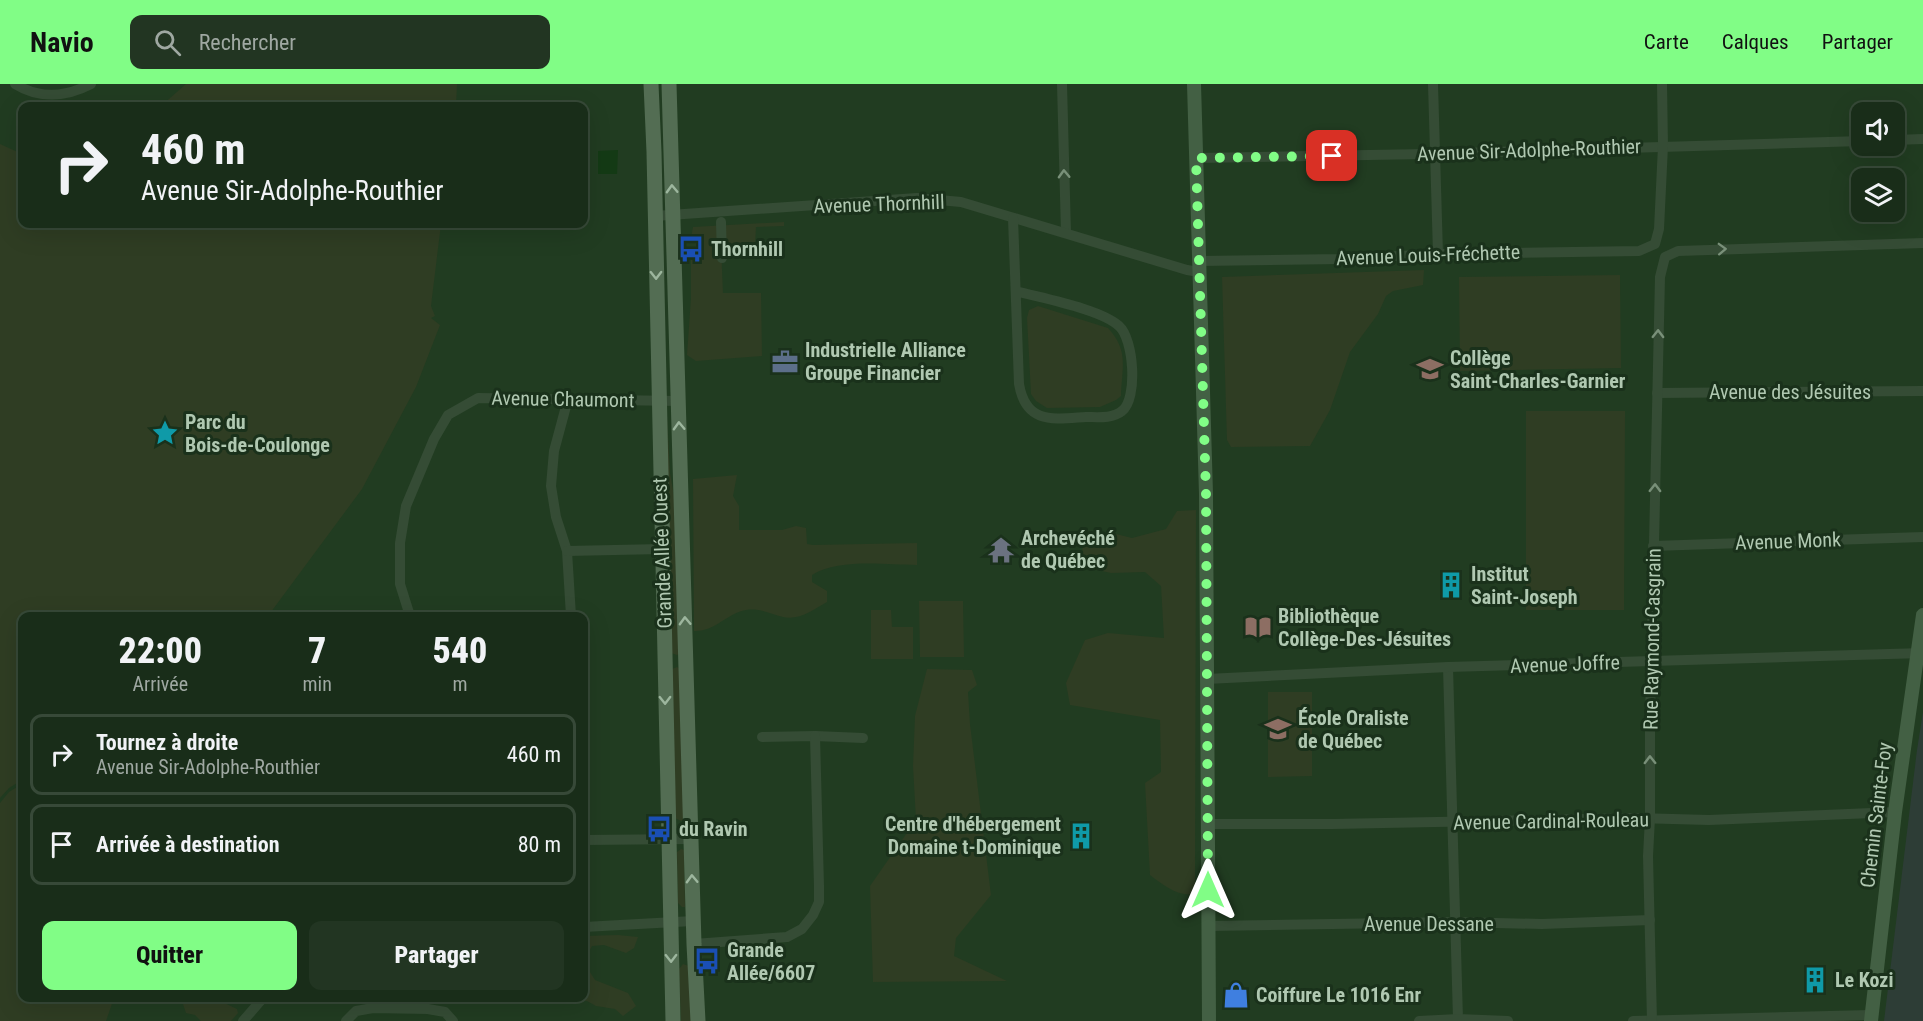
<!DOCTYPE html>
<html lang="fr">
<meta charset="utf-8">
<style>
body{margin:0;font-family:"Roboto Condensed",sans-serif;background:#223522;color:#f1f3f6;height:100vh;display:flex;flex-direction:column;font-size:22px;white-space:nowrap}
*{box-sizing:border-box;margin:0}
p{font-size:20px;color:#9fa8a2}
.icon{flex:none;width:33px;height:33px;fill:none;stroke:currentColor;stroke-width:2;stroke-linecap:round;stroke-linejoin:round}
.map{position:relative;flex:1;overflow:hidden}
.panel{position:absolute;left:18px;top:528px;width:570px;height:390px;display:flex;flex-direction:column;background:#192d19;border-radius:12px;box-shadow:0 6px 24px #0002,0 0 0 2px #374938}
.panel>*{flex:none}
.hud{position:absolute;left:18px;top:18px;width:570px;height:126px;border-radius:12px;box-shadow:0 6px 24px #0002,0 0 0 2px #374938;background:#192d19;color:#f1f3f6;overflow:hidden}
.fabs{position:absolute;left:1851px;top:18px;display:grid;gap:12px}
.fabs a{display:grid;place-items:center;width:54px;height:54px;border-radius:12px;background:#192d19;box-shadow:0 6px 24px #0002,0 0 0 2px #374938;font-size:30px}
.pin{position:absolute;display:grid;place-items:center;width:51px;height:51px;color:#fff;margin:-26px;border-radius:12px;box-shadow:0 3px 9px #0006}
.me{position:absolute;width:66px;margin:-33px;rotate:0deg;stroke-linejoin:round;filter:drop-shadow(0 0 4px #0008)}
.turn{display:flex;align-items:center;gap:21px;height:126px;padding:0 24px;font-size:27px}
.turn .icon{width:78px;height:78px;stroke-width:2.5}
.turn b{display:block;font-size:42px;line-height:51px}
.eta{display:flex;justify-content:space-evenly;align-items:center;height:102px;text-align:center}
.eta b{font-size:36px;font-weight:800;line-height:42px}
.button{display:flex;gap:12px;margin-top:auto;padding:12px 24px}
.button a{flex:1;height:69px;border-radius:12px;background:#81fd86;color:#111;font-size:24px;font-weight:800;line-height:69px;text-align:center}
.button a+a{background:#223522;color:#f1f3f6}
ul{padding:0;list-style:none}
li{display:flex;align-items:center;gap:18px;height:81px;margin:0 12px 9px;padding:0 12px;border:3px solid #374938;border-radius:12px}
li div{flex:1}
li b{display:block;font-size:22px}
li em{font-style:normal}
header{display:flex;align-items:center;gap:36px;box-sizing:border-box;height:84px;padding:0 30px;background:#81fd86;color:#111}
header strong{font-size:28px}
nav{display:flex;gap:33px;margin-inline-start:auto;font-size:21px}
.search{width:420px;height:54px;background:#223522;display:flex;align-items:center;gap:15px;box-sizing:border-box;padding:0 21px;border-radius:12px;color:#9fa8a2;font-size:22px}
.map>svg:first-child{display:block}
.medical{fill:#2d3d36}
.green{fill:#2f3d23}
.water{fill:#143a15}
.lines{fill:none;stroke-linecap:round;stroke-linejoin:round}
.street{stroke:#354c35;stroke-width:10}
.secondary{stroke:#436044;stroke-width:14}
.primary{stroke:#536d53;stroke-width:15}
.oneway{stroke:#799079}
.oneway2{stroke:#9db69e}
.route{stroke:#81fd86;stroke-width:10;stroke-dasharray:0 18}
.labels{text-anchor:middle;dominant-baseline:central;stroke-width:6;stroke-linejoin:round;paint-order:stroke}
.street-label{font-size:20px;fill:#b0c8b1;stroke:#1a311b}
.poi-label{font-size:20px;font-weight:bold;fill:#b0c8b1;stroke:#1a311b;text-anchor:start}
</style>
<header>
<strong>Navio</strong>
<div class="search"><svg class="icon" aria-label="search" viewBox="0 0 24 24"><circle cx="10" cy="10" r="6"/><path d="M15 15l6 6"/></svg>Rechercher</div>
<nav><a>Carte</a><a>Calques</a><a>Partager</a></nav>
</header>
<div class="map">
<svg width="1923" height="937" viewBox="0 0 1923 937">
<rect width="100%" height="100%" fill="#213c21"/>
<polygon class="medical" points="1923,628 1923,937 1884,937 1917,666"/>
<g class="green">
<polygon points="186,0 457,0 456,22 161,22"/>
<polygon points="0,60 22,70 22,140 441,140 431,222 435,232 431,234 440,241 416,303 362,405 268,532 22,532 22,696 9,704 0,714"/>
<polygon points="784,138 784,142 756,143 755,162 721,162 723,209 761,209 762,272 696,277 687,271 691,214 691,176 695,176 695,159 690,159 693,143"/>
<polygon points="1424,186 1423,201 1393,207 1386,212 1378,230 1350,268 1330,326 1310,362 1231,363 1227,356 1222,193"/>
<polygon points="1620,191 1621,284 1460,287 1459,193"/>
<path d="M1038,222l70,22c21,23 14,39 13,68l-5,4 -16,7 -53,1 -11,-7 -5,-7 -4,-76 2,-8z"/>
<polygon points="1526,327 1625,327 1624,526 1526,526"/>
<polygon points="667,331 670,389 676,423 679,570 677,571 671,569"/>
<path d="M737,391l-4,21 6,10v24h43l14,-4 10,2 1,16 6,1 104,-2v22c-31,0 -78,-7 -105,10v7l15,9v11c-13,7 -28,19 -44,15 -13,-3 -22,-9 -37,-7 -19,3 -31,22 -52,21l-1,-152z"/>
<path d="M1196,426l-1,384c-17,3 -32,-9 -45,-19l-5,-92 16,-11 -1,-52 -90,-15 -4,-22 19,-43 23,-7 56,5 -3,-52 -16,-14 -34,1 -28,-6 -1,-27 26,-8 24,6 34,-9 11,-18z"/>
<polygon points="919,517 963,517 964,573 920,573"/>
<polygon points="871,526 891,526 892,543 913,543 913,575 871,575"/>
<polygon points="677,583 680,585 684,735 681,737 675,734 672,585"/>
<polygon points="927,585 972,586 977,601 968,608 970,640 991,811 956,854 954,872 1007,897 873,898 870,802 916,736 913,682 915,632"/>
<polygon points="1268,608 1312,608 1312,692 1268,693"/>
<polygon points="22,700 22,914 114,914 106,937 0,937 0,719 9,708"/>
<polygon points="681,765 684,766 685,823 682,823 678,819 677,768"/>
<polygon points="618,851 638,853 634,864 626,869 604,861 592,862 586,873 590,888 595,896 628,909 636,922 623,932 615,925 596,922 587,917 565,916 566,914 584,914 584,852"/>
<polygon points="683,880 689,882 692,937 681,937 679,885"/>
<polygon points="181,914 214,914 237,925 238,929 231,937 201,937 195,931 186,929"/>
</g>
<polygon class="water" points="618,66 617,90 598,90 598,67"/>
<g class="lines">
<g class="street">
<path d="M15,0c24,15 51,13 76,0"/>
<polyline points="1062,0 1066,149"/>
<polyline points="1433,0 1438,170"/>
<polyline points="1894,56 1923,55"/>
<polyline points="1196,74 1425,70 1862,57"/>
<polyline points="655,132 917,114 961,118 1187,186 1200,188"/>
<path d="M1013,134l6,166c7,41 35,35 67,33 11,0 26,2 36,-6 16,-12 12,-72 -3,-85 -18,-17 -78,-28 -103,-35"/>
<polyline points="721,138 722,174"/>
<polyline points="1200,177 1340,175 1438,170 1639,167 1655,160 1659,145 1663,62 1662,0"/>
<polyline points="1657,309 1923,307"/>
<polyline points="568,315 554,367 551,402 556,433 567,467 571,532"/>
<polyline points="1653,462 1923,453"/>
<polyline points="567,467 662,465"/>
<polyline points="410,532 400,500 400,459 406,422 434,355 448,331 478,314 679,317"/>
<polyline points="1448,583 1458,935"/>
<polyline points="1207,595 1448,583 1923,569"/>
<polyline points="762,653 815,652 863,654"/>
<polyline points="1208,740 1333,740 1636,734 1709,736 1895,728"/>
<polyline points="584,756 691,755"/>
<polyline points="1208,842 1456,838 1542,840 1650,836"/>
<polyline points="584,843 693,837"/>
<polyline points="694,860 787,853 802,845 813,831 819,818 819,802 815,652"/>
<polyline points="243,937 263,914"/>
<polyline points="346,937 356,927 373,924 428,925 445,928 453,937"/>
<polyline points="1419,937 1458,935 1508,937"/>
<polyline points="1633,937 1871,931"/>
<polyline points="1652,937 1648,772 1650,734 1650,637 1660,193 1665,173 1678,167 1923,159"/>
</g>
<g class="secondary">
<polyline points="1194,0 1206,410 1209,937"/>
<polyline points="1871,937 1895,728 1923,531"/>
</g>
<g class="primary">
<polyline points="651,0 654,68 673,937"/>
<polyline points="669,0 694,860 698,937"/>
</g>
</g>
<defs><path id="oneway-chevron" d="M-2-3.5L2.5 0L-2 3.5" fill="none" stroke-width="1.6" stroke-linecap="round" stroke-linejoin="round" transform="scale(1.5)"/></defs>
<g class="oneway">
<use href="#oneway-chevron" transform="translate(1064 90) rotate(-92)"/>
<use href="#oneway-chevron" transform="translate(1722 165) rotate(-2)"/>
<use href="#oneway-chevron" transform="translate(1658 250) rotate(-89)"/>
<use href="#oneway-chevron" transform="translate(1655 404) rotate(-89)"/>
<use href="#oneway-chevron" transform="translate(1650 676) rotate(-91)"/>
</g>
<g class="oneway2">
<use href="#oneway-chevron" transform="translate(672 105) rotate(-92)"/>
<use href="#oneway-chevron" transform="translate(656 191) rotate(89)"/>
<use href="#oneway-chevron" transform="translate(679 342) rotate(-92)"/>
<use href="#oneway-chevron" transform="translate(685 537) rotate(-92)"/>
<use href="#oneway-chevron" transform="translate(665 616) rotate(89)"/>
<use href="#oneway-chevron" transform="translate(692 795) rotate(-92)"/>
<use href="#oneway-chevron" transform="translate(671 874) rotate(89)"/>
</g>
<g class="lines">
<polyline class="route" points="1208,806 1206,410 1196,74 1332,72"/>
</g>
<defs>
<g id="bus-bare" transform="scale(2.07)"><path d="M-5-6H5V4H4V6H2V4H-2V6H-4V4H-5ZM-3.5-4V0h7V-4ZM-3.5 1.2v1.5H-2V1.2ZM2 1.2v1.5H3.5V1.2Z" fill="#1a4fb4" stroke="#1a311b" stroke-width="2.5" paint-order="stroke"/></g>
<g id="office-bare" transform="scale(2.07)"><path d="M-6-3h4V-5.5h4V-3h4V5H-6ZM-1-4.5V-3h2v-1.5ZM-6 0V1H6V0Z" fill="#5c6f8a" stroke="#1a311b" stroke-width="2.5" paint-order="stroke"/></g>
<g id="school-bare" transform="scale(2.07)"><path d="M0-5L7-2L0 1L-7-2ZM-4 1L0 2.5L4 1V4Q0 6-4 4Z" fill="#8d6e63" stroke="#1a311b" stroke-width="2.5" paint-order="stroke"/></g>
<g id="sight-bare" transform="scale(2.07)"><path d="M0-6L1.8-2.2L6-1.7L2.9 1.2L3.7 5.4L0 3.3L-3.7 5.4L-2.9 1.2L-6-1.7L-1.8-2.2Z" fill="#0f9aa8" stroke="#1a311b" stroke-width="2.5" paint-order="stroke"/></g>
<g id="temple-bare" transform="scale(2.07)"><path d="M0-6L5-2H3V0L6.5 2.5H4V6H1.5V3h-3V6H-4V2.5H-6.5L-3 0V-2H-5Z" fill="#6b7280" stroke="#1a311b" stroke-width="2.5" paint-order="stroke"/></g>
<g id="building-bare" transform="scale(2.07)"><path d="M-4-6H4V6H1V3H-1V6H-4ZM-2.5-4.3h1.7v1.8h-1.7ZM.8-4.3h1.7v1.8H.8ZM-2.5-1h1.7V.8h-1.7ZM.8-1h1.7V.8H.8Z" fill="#0f9aa8" stroke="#1a311b" stroke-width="2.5" paint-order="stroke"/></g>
<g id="library-bare" transform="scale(2.07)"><path d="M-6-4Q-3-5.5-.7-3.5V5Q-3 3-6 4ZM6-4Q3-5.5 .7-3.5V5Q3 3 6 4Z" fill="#8d6e63" stroke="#1a311b" stroke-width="2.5" paint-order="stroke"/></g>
<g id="shop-bare" transform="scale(2.07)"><path d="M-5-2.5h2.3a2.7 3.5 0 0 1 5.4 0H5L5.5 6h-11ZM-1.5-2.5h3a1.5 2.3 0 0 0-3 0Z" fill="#3f7fe0" stroke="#1a311b" stroke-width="2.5" paint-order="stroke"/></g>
</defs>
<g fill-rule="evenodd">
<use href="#bus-bare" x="691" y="165"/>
<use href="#office-bare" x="785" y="278"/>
<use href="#school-bare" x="1430" y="285"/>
<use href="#sight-bare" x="165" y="349"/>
<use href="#temple-bare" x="1001" y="466"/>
<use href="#building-bare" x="1451" y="501"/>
<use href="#library-bare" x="1258" y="543"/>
<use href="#school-bare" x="1278" y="645"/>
<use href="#bus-bare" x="659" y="745"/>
<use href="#building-bare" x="1081" y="752"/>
<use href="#bus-bare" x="707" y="877"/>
<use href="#building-bare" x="1815" y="896"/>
<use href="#shop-bare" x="1236" y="911"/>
</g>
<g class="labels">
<g class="street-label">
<text transform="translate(1529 66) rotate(-2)">Avenue Sir-Adolphe-Routhier</text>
<text transform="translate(879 120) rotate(-2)">Avenue Thornhill</text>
<text transform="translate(1428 171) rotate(-2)">Avenue Louis-Fréchette</text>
<text x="1790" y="308">Avenue des Jésuites</text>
<text transform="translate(563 315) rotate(1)">Avenue Chaumont</text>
<text transform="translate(1788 457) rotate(-2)">Avenue Monk</text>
<text transform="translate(662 469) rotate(-92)">Grande Allée Ouest</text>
<text transform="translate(1652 555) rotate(-89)">Rue Raymond-Casgrain</text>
<text transform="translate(1565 580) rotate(-2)">Avenue Joffre</text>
<text transform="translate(1876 731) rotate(-83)">Chemin Sainte-Foy</text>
<text transform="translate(1551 737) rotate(-1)">Avenue Cardinal-Rouleau</text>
<text x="1429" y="840">Avenue Dessane</text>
</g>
<g class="poi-label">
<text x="711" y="165">Thornhill</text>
<text x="805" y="266">Industrielle Alliance<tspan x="805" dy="23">Groupe Financier</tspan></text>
<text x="1450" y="274">Collège<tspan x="1450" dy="23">Saint-Charles-Garnier</tspan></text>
<text x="185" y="338">Parc du<tspan x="185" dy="23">Bois-de-Coulonge</tspan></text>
<text x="1021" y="454">Archevéché<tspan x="1021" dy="23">de Québec</tspan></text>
<text x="1471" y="490">Institut<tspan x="1471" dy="23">Saint-Joseph</tspan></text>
<text x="1278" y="532">Bibliothèque<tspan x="1278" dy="23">Collège-Des-Jésuites</tspan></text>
<text x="1298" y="634">École Oraliste<tspan x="1298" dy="23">de Québec</tspan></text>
<text x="1061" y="740" text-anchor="end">Centre d'hébergement<tspan x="1061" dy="23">Domaine t-Dominique</tspan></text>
<text x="679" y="745">du Ravin</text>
<text x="727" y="866">Grande<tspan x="727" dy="23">Allée/6607</tspan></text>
<text x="1835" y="896">Le Kozi</text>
<text x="1256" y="911">Coiffure Le 1016 Enr</text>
</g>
</g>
</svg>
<div class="fabs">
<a><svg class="icon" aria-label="sound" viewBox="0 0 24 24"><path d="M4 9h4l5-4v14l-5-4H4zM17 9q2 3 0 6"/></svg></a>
<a><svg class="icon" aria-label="layers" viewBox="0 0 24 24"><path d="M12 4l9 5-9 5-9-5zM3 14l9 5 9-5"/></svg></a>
</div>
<div class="pin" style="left:1332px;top:72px;background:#d93025"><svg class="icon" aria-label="arrive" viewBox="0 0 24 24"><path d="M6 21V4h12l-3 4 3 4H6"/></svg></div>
<svg class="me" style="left:1208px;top:806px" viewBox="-20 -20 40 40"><path d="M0-17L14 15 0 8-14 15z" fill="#81fd86" stroke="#fff" stroke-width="4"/></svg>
<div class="hud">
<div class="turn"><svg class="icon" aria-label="right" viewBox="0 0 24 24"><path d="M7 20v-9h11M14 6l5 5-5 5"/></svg><div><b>460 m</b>Avenue Sir-Adolphe-Routhier</div></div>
</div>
<section class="panel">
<div class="eta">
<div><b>22:00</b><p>Arrivée</p></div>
<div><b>7</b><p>min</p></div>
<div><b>540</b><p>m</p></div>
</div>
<ul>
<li><svg class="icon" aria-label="right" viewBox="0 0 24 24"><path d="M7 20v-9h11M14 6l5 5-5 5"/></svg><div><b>Tournez à droite</b><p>Avenue Sir-Adolphe-Routhier</p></div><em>460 m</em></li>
<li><svg class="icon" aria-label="arrive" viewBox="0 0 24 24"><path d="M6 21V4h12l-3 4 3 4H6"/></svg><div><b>Arrivée à destination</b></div><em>80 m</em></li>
</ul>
<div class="button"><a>Quitter</a><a>Partager</a></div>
</section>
</div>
